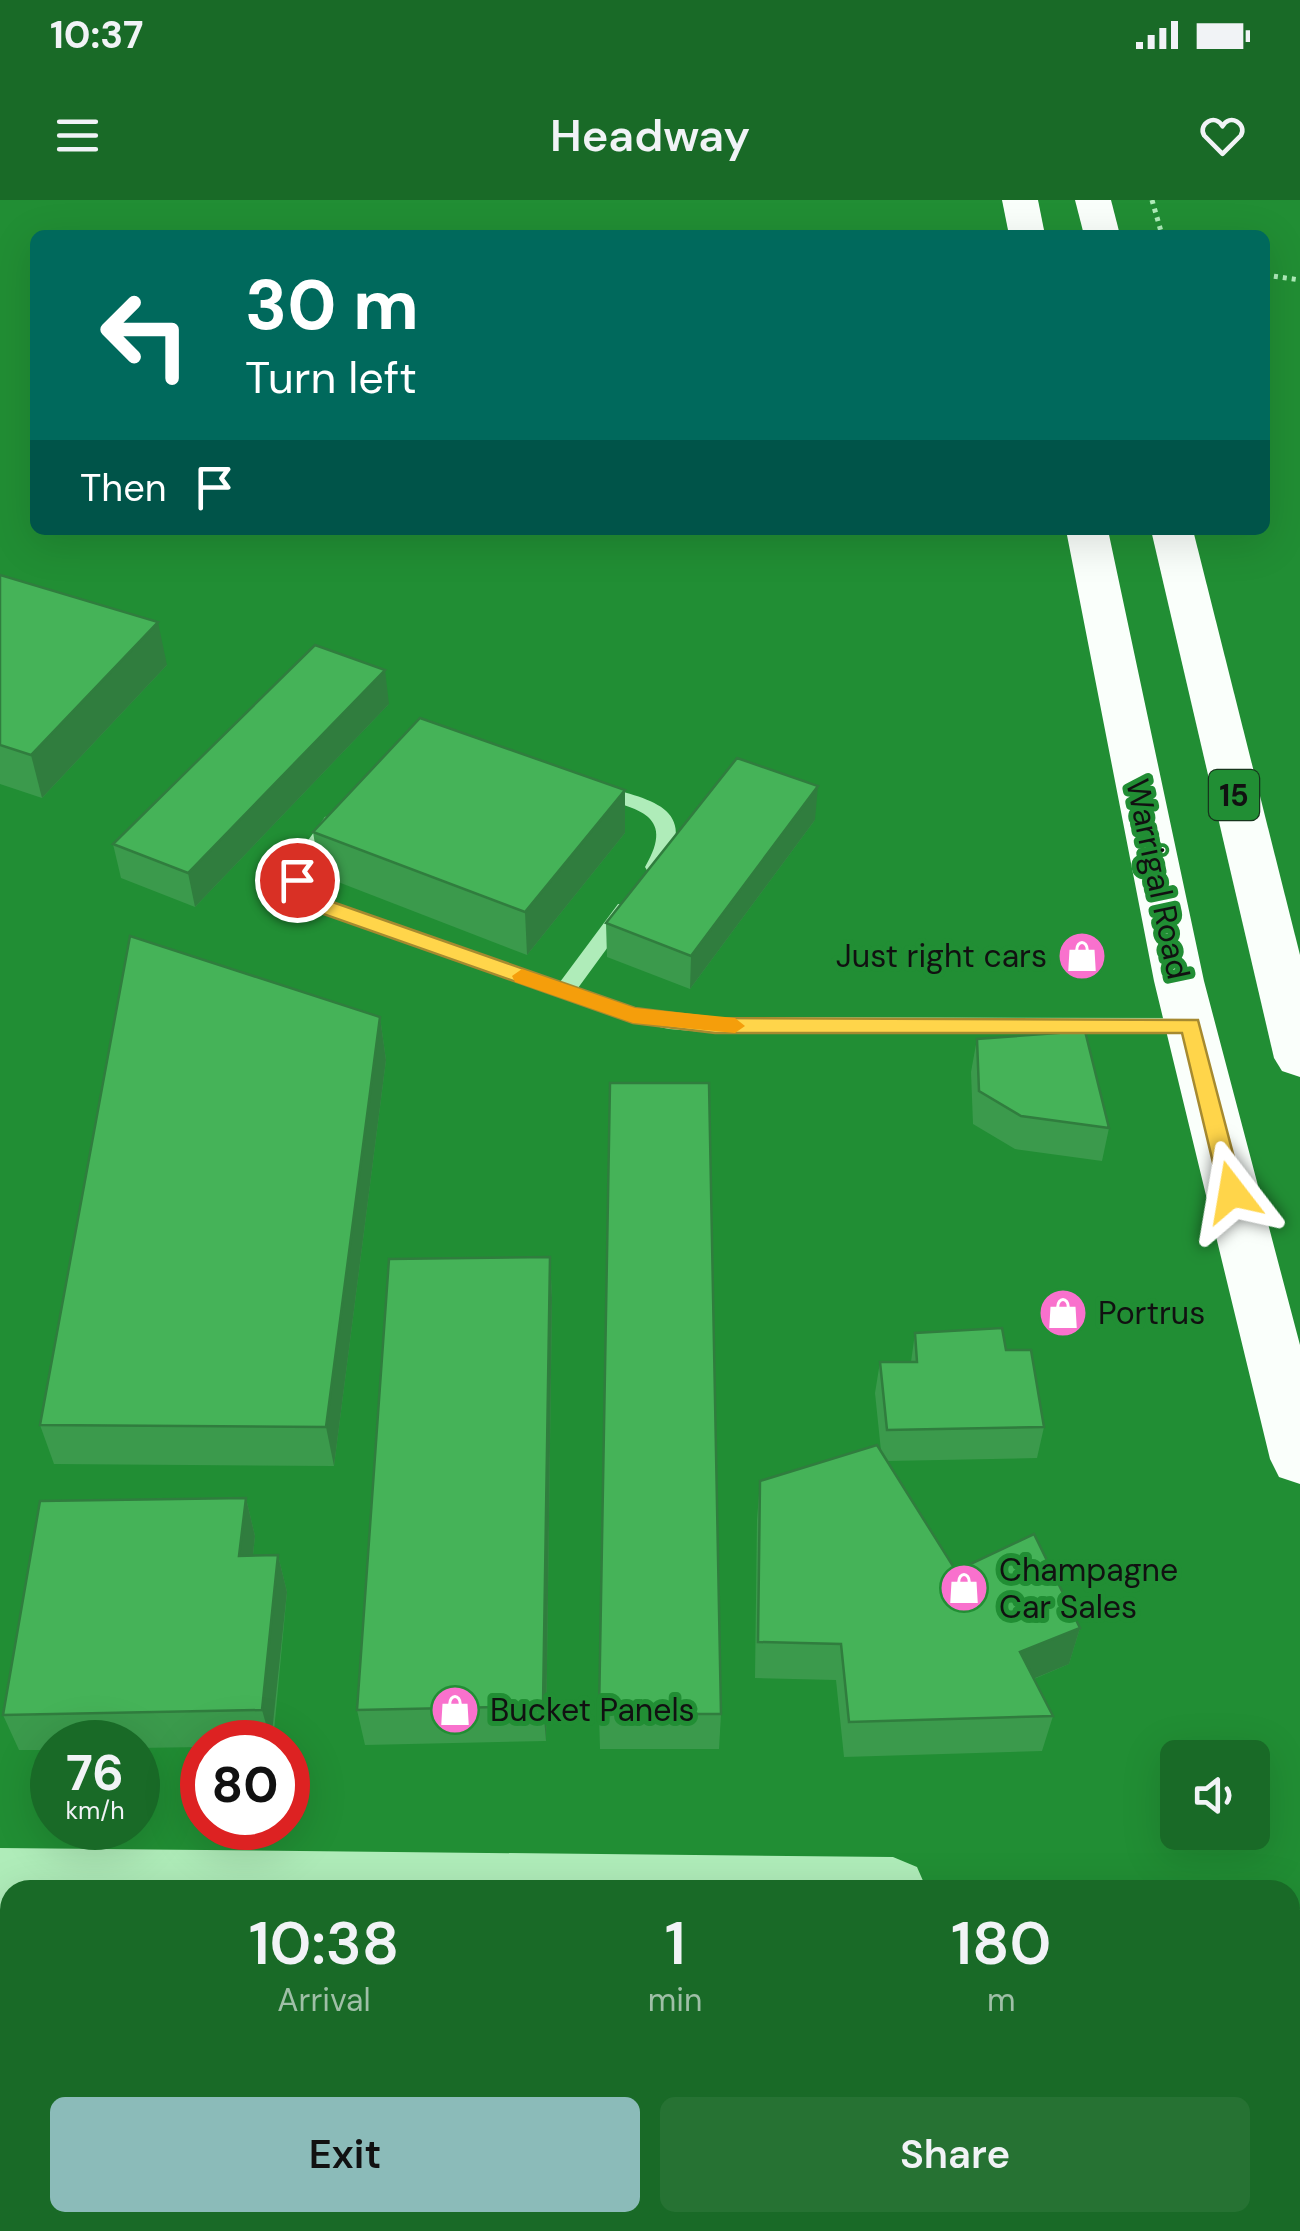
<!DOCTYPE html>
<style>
body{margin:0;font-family:"DM Sans",sans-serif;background:#267233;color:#f1f3f6;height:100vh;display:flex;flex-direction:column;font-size:38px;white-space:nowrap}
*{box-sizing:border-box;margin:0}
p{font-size:32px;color:#9fbfa7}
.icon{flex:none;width:55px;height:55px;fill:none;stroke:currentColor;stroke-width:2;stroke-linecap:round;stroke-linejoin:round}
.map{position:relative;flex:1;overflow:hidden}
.details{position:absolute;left:0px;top:1680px;width:1300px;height:352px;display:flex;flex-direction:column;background:#196a27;border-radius:30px 30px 0 0;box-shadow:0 10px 40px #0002}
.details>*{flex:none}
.top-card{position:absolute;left:30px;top:30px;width:1240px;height:305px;border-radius:15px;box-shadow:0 10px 40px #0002;background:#00695c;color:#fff;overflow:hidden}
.controls{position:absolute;left:1160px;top:1540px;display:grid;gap:20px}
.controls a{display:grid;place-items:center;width:110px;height:110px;border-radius:15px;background:#196a27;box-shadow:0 10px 40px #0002;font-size:50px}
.speed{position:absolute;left:30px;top:1520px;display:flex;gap:20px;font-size:50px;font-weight:700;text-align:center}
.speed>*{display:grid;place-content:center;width:130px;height:130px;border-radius:50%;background:#196a27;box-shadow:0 10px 40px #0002;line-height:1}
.speed small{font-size:25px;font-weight:400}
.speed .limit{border:15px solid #d22;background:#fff;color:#111}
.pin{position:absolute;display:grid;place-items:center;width:85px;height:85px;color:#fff;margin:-42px;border:5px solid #fff;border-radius:50%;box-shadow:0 2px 10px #0007}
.me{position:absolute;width:110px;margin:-55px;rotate:346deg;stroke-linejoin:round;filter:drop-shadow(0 0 8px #0008)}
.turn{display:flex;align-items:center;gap:35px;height:210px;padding:0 50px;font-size:45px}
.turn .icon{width:130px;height:130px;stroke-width:2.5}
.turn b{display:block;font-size:70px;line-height:85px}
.then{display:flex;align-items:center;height:95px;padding:0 50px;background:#0003;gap:20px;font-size:38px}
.eta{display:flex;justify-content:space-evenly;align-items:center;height:170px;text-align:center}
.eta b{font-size:60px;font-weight:600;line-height:70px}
.action{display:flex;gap:20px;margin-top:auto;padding:20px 50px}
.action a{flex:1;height:115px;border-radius:15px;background:#8bbbb9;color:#111;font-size:40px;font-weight:600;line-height:115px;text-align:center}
.action a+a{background:#267233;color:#f1f3f6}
.status{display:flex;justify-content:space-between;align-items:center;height:70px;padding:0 50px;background:#196a27;direction:ltr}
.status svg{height:28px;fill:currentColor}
header{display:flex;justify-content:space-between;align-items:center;height:130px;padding:0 50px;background:#196a27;font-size:45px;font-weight:600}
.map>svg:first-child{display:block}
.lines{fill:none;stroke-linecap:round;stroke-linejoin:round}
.path{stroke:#afecb9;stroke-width:5;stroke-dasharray:4 5;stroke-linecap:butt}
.service{fill:#afecb9;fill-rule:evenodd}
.tertiary{fill:#afecb9;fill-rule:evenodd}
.trunk{fill:#fafffb;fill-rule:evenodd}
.wall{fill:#3b9a4c}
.shaded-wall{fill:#307d3e}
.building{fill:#45b358;stroke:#307d3e;stroke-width:2.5}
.route{fill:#ffd54a;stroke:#a68a30;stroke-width:2.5}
.slow{fill:#f59e0b}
.labels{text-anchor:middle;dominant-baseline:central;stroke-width:10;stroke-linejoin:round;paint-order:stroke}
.shield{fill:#218e34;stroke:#16361c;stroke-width:2.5}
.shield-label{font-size:30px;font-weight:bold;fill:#111}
.street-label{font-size:32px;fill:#111;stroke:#218e34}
.poi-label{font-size:32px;fill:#111;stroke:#218e34;text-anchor:start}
</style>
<div class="status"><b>10:37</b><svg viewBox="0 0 49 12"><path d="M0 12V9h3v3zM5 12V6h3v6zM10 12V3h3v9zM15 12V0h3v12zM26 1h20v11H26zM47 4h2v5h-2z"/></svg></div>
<header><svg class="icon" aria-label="menu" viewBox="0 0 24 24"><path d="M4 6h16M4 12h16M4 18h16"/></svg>Headway<svg class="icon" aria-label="heart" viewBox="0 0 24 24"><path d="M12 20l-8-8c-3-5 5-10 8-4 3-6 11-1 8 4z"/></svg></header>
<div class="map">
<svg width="1300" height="2031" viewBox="0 0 1300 2031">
<rect width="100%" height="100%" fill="#218e34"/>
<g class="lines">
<g class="path">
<polyline points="1152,0 1162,35"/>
<polyline points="1265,75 1300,80"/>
</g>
<g class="service">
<path d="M596,585c53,14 106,21 66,87h-14l-3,-5c33,-55 -12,-59 -56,-72l-3,-4z"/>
<polygon points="332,615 342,622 310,666 310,691 323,699 560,782 618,704 632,704 635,709 632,714 578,788 635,808 715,817 1190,818 1201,826 1190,834 715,833 669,829 626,820 309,709 293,699 290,665 325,617"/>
</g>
<g class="tertiary">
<polygon points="0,1648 893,1657 917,1667 927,1690 10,1690 10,1713 0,1712"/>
<polygon points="1300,1709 1300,1777 1290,1781 1290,1713"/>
<polygon points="1290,1781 1300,1785 1300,1855 1290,1851"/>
<rect x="0" y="1910" width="10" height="72"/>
<polygon points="1290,1931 1300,1935 1300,2009 1290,2005"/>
</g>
<g class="trunk">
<polygon points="1002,0 1038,0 1045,35 1009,35"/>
<polygon points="1075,0 1111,0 1120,35 1084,35"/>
<polygon points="1066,330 1108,330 1204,781 1300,1145 1300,1284 1279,1277 1270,1259 1154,781"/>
<polygon points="1151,330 1193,330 1300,755 1300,877 1282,871 1274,858"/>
</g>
</g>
<g class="wall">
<polygon points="0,375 167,465 42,598 0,584"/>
<polygon points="389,504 195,707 121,678 113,644"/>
<polygon points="815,620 690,789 607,757 606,723"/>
<polygon points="313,632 625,633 527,755 320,675"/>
<polygon points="380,817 386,860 334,1266 54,1264 40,1225"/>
<polygon points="977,839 1109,928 1102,961 1015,949 973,924 971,872"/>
<polygon points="550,1057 552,1098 546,1541 365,1545 357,1510"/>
<polygon points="915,1133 1006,1150 1044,1227 1037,1258 887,1261 956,1371 1080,1428 1069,1464 1034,1479 1053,1516 1042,1551 844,1557 836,1480 755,1478 757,1320 760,1281 881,1251 875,1193 880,1162 911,1162"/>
<polygon points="246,1298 255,1336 253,1355 278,1355 287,1392 273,1542 202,1542 202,1547 138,1548 138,1542 52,1542 52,1550 19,1550 3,1515"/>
<polygon points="599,1514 721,1514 719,1549 600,1549"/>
</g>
<g class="shaded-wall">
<polygon points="158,422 167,465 42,598 31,555"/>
<polygon points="385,470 389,504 195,707 188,673"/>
<polygon points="818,586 815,620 690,789 691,756"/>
<polygon points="625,590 625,633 527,755 525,712"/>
<polygon points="380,817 386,860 334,1266 326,1227"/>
<polygon points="550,1057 552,1098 546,1541 543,1506"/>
<polygon points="246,1298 255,1336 249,1393 239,1356"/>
<polygon points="278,1355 287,1392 271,1542 262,1510"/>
<polygon points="1080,1428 1069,1464 1011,1488 1020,1452"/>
</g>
<g class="building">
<polygon points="0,375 158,422 31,555 0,545"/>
<polygon points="315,445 385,470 188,673 113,644"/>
<polygon points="420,518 625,590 525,712 313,632"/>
<polygon points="737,558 818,586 691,756 606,723"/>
<polygon points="130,736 380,817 326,1227 40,1225"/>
<polygon points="1085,831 1109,928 1021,916 979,891 977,839"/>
<polygon points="610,883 709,883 721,1514 599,1514"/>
<polygon points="550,1057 543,1506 357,1510 389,1059"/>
<polygon points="1002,1128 1006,1150 1031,1150 1044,1227 887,1230 880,1162 917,1162 915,1133"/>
<polygon points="877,1245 956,1371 1034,1334 1080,1428 1020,1452 1053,1516 849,1522 841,1444 758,1442 760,1281"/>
<polygon points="246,1298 239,1356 278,1355 262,1510 3,1515 40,1301"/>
</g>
<polygon class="route" points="297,673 304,675 310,691 324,699 635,808 715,818 1198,820 1243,992 1232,1001 1220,992 1182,833 715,833 633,823 309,709 290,694 287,680"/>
<polygon class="slow" points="522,769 635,808 735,818 745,826 735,833 633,823 515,782 512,776"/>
<defs>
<g id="shop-disc" transform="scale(2.5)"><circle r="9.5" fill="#f971cd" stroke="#218e34"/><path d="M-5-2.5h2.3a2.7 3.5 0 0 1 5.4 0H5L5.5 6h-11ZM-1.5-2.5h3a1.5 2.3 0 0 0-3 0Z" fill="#fff"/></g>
</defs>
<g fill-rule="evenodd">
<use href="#shop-disc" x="1082" y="756"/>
<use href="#shop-disc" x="1063" y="1113"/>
<use href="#shop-disc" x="964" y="1388"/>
<use href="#shop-disc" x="455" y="1510"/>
</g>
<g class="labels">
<rect class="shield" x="1209" y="570" width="50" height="50" rx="8"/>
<g class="shield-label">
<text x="1234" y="595">15</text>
</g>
<g class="street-label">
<text transform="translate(1158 679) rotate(78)">Warrigal Road</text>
</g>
<g class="poi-label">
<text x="1047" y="756" text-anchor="end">Just right cars</text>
<text x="1098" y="1113">Portrus</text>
<text x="999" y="1370">Champagne<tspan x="999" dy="37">Car Sales</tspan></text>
<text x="490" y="1510">Bucket Panels</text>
</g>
</g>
</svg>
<div class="controls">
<a><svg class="icon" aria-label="sound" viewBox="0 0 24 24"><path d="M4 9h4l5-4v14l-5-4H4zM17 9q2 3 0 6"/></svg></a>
</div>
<div class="speed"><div>76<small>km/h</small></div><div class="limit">80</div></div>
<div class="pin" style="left:297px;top:680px;background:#d93025"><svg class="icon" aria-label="arrive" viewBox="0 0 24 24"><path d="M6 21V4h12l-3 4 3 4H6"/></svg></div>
<svg class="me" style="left:1232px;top:992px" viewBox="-20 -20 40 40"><path d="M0-17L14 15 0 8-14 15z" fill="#ffd54a" stroke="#fff" stroke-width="4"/></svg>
<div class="top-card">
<div class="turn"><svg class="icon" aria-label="left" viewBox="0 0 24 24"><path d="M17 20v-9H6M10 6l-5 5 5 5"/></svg><div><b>30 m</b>Turn left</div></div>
<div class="then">Then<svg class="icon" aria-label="arrive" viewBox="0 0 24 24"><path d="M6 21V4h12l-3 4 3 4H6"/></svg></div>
</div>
<section class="details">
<div class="eta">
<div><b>10:38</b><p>Arrival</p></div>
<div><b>1</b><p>min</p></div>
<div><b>180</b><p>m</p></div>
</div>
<div class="action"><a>Exit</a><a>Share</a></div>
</section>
</div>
